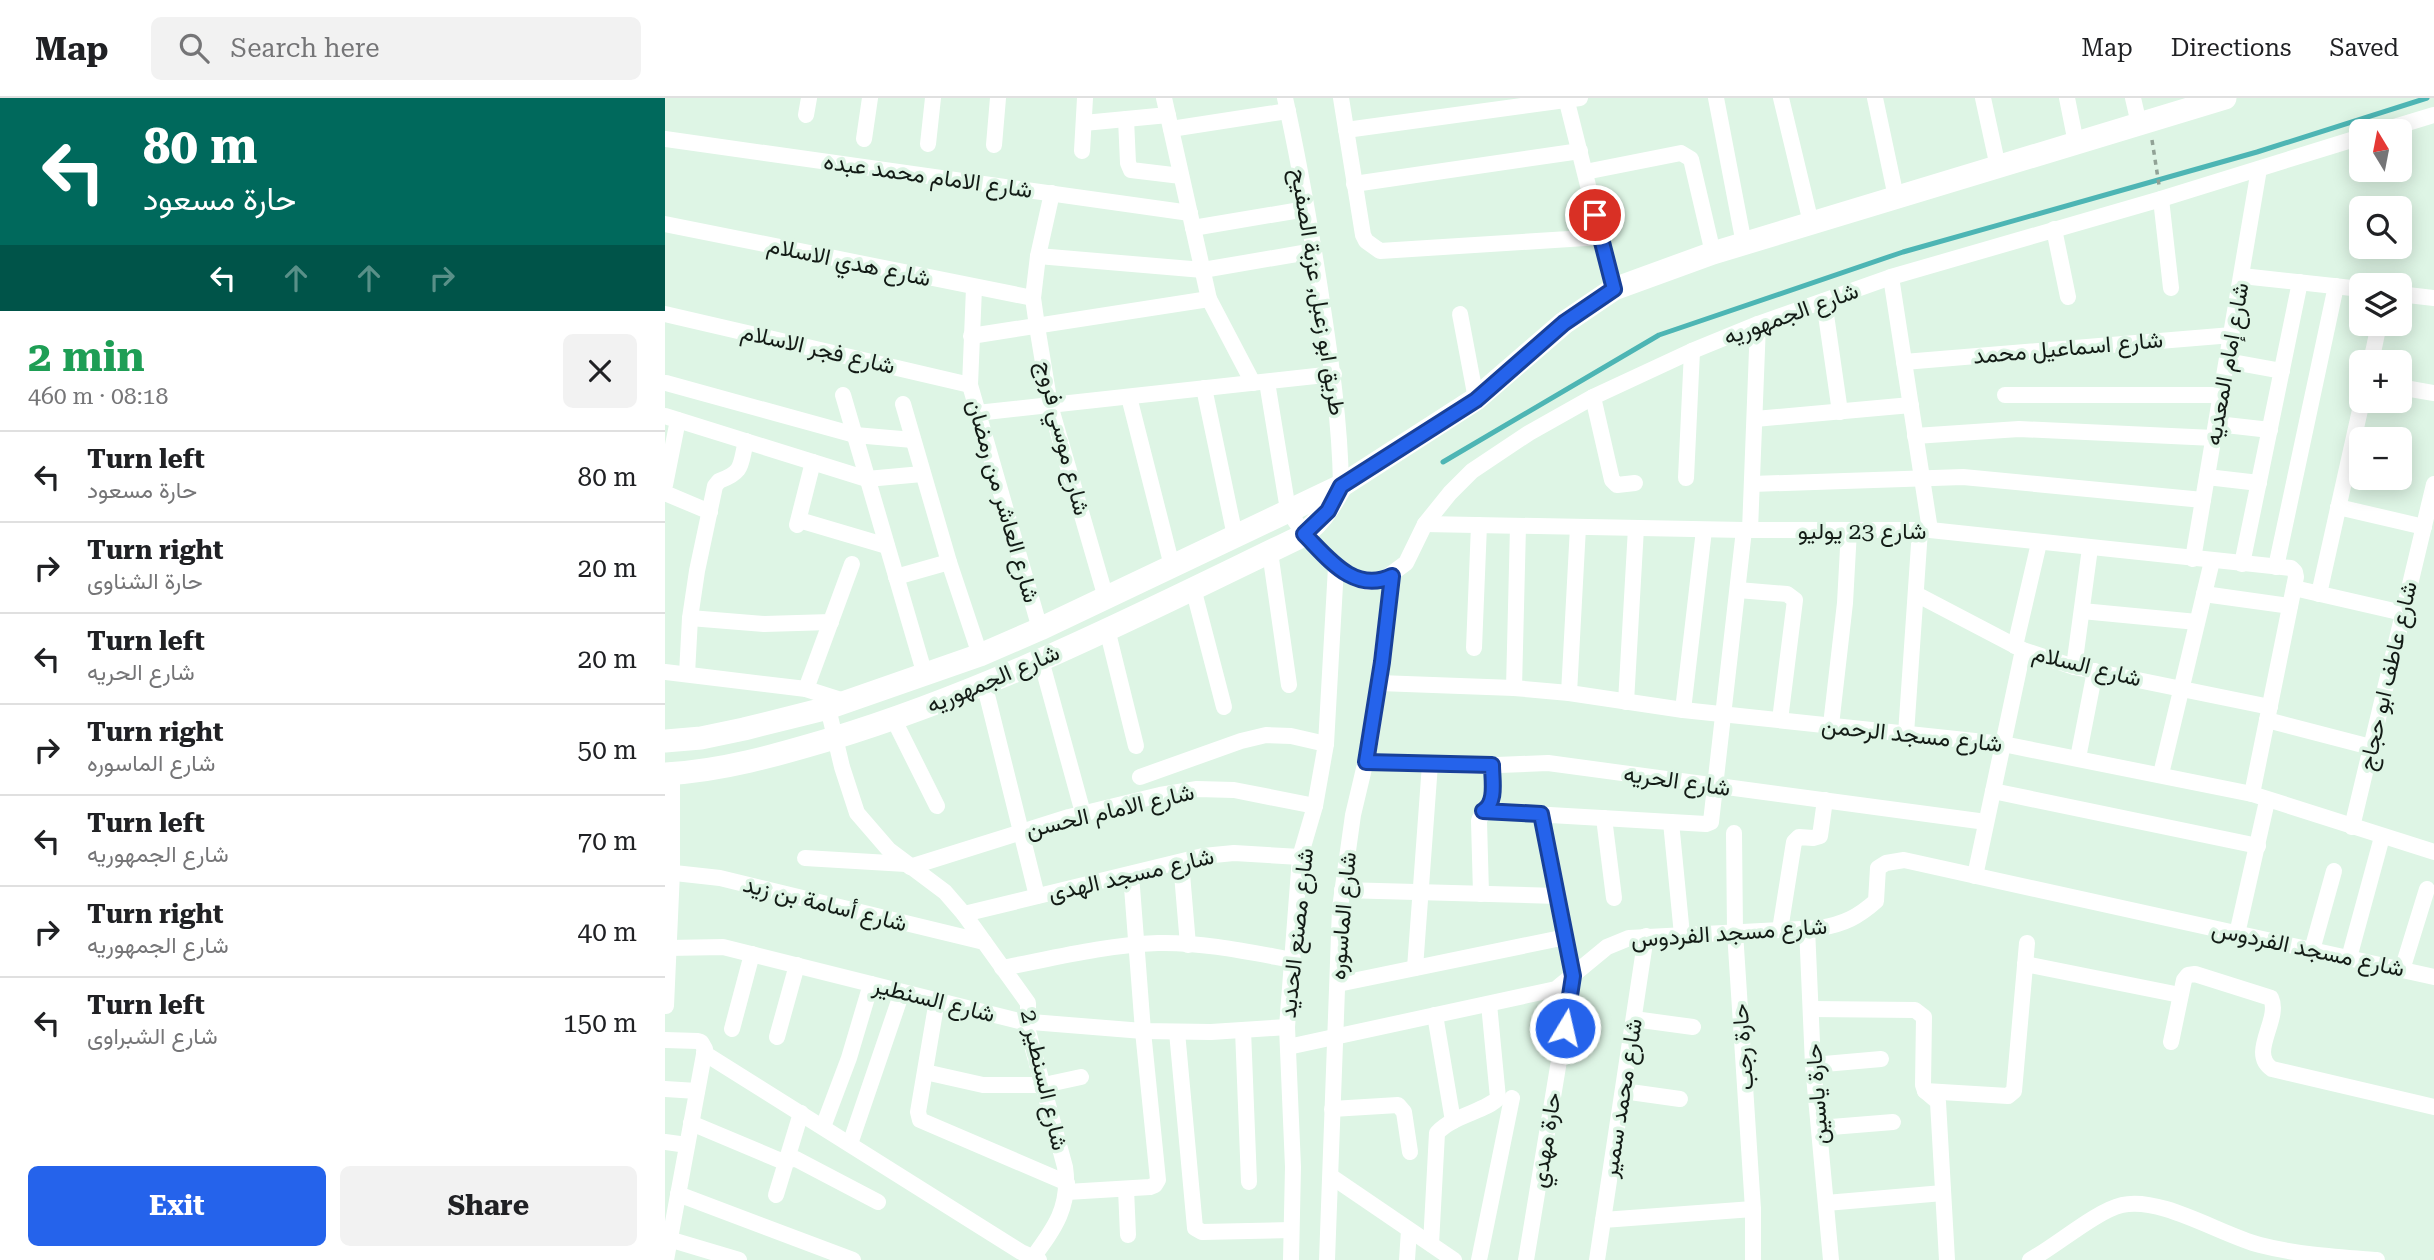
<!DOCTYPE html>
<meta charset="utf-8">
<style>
body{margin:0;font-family:"Roboto Serif",Vazirmatn,serif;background:#f2f2f2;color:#202124;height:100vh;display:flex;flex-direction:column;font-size:26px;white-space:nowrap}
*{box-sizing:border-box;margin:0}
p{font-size:23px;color:#757577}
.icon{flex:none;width:38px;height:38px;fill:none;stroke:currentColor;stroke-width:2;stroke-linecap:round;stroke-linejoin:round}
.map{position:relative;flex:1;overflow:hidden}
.details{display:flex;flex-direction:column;background:#fff;width:665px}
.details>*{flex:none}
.hud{background:#00695c;color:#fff;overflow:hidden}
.needle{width:46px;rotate:350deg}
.controls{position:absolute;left:1684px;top:21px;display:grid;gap:14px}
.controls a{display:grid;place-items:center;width:63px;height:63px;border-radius:10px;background:#fff;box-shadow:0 4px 18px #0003;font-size:35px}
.pin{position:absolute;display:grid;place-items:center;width:60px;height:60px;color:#fff;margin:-30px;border:4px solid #fff;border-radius:50%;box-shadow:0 2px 7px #0007}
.me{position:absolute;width:77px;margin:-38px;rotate:9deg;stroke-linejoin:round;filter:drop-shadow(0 0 5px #0008)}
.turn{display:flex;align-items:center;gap:24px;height:147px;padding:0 28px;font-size:32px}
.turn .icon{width:91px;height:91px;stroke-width:2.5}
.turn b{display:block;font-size:49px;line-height:60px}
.lanes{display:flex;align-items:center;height:66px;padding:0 28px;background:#0003;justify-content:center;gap:35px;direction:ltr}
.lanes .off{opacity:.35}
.round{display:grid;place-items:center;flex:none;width:74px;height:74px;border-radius:10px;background:#f2f2f2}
.headline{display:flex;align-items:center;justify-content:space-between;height:119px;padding:0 28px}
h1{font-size:42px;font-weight:700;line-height:52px;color:#1e9e55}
.action{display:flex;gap:14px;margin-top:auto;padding:14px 28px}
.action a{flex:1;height:80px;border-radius:10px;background:#2563eb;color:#fff;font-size:28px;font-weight:700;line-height:80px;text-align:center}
.action a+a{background:#f2f2f2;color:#202124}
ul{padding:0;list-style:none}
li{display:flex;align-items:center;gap:21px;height:91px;padding:0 28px;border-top:2px solid #e0e0e0}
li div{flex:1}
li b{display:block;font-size:26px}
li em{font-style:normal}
header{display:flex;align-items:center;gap:42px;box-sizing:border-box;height:98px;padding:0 35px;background:#fff;border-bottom:2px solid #e0e0e0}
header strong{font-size:33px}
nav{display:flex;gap:38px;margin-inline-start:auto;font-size:24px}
.search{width:490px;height:63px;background:#f2f2f2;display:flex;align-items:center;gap:18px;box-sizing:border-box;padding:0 24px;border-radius:10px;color:#757577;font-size:26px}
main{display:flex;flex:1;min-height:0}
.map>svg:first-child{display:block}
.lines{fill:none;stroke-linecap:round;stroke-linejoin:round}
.stream{stroke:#4db5b4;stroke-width:5}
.path{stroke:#91a296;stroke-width:3.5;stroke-dasharray:5 5;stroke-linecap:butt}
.minor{stroke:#fff;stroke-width:16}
.secondary{stroke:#fff;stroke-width:23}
.route-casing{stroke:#184099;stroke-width:18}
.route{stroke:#2563eb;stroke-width:12}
.labels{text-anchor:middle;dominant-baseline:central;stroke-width:7;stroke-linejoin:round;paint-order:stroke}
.street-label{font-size:23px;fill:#131b16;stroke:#def5e5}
</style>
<header>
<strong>Map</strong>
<div class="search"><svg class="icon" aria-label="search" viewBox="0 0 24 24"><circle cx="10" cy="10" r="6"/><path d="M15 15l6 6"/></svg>Search here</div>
<nav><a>Map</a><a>Directions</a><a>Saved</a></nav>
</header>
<main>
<section class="details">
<div class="hud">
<div class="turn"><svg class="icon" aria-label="left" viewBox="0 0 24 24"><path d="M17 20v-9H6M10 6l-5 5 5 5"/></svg><div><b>80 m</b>حارة مسعود</div></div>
<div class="lanes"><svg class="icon" aria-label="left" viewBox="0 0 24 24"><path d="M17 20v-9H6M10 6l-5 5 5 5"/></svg><svg class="icon off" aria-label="ahead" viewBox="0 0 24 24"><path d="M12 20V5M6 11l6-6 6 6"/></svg><svg class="icon off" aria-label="ahead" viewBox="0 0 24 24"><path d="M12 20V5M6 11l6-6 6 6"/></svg><svg class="icon off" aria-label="right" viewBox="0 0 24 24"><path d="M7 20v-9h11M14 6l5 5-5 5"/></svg></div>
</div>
<div class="headline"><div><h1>2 min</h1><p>460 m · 08:18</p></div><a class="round"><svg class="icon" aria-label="close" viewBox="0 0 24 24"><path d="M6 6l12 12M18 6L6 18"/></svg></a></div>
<ul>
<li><svg class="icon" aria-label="left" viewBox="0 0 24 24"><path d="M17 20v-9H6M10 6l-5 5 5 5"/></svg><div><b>Turn left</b><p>حارة مسعود</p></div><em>80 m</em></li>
<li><svg class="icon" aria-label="right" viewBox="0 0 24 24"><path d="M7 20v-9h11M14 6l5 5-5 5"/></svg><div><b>Turn right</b><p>حارة الشناوى</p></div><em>20 m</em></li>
<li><svg class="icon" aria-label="left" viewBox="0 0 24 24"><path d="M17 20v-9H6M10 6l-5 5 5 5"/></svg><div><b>Turn left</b><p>شارع الحريه</p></div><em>20 m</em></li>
<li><svg class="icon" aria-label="right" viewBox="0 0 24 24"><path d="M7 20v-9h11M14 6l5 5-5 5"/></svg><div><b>Turn right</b><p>شارع الماسوره</p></div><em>50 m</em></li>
<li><svg class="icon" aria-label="left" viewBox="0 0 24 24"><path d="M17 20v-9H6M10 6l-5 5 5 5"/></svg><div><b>Turn left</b><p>شارع الجمهوريه</p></div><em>70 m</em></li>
<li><svg class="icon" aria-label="right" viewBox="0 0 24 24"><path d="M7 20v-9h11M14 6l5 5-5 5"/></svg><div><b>Turn right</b><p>شارع الجمهوريه</p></div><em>40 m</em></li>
<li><svg class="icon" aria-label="left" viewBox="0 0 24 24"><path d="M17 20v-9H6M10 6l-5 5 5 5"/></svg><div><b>Turn left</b><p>شارع الشبراوى</p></div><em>150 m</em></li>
</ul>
<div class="action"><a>Exit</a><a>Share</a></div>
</section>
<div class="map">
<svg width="1769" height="1162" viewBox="0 0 1769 1162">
<rect width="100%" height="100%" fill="#def5e5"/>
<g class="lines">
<polyline class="stream" points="778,364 994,237 1238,154 1592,54 1762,0"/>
<polyline class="path" points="1487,42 1494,87"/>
<g class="minor">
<polyline points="499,0 544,201 588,285"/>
<path d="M620,0c14,63 25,127 35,191 10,66 20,130 21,197"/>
<polyline points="676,0 698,137 701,143 715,153 936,139"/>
<polyline points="901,0 949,191"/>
<polyline points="1051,0 1079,146"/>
<polyline points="1116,0 1146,125"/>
<polyline points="1210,0 1231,99"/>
<polyline points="1318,0 1333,69"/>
<polyline points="1402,0 1411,45"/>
<polyline points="1468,0 1474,26"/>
<polyline points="141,17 144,0"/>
<polyline points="461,21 463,65 466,72 516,78"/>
<polyline points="419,25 503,17"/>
<polyline points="506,31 623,13"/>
<polyline points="681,32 915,0"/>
<polyline points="1716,33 1769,17"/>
<polyline points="0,41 525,115"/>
<polyline points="199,41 205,0"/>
<polyline points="263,46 268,0"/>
<polyline points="329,47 333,0"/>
<polyline points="417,53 420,0"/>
<polyline points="920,74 1016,55 1026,61 1048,155"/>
<polyline points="689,86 915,53"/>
<polyline points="387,95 373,158 368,200 372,228 385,307 441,500"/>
<polyline points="1496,101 1506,190"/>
<polyline points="0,126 368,200"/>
<polyline points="528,130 641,111"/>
<polyline points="1389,131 1403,199"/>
<polyline points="373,158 538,172 649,153"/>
<polyline points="1577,178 1696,191"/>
<polyline points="1226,179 1265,432"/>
<polyline points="309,190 305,287 375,531"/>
<polyline points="1734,196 1769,200"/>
<polyline points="1159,203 1175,314"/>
<polyline points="0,216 305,287"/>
<polyline points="795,216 811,301"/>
<polyline points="306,238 544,201"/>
<polyline points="1562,263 1617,273"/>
<polyline points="1239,264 1567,237"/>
<polyline points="1706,264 1714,226"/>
<polyline points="602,284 623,412 639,436 671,469 689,480 703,484 718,482 741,465 760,426 785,395 807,373 864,335 928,299 1027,253 1093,226 1226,179 1496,101 1696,39"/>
<polyline points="1,285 190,337 248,342"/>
<polyline points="1734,289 1769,295"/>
<polyline points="539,290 570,438"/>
<polyline points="178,297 260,577"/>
<polyline points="1340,297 1556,297"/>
<polyline points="464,299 507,468"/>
<polyline points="928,299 947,382 952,387 970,385"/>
<polyline points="238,306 284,464 315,557"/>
<polyline points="312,315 669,276"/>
<polyline points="0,318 202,381 257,376"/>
<polyline points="1090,321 1246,307"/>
<polyline points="1552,326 1605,332"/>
<polyline points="1250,338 1354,331 1549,340"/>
<polyline points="1542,379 1594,385"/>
<polyline points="1021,380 1027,253"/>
<polyline points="1087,386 1298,379 1538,402"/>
<polyline points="0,387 13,322"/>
<polyline points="0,395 45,414"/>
<polyline points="1673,409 1759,429"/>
<polyline points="134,422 222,448"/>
<polyline points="760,426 1079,432 1265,432 1626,470 1630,474 1631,479 1587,696"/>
<polyline points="132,427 148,364"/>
<polyline points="1085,432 1093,226"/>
<polyline points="605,454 624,587"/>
<polyline points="1528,461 1594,71"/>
<polyline points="1577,466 1635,184"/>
<polyline points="1611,469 1671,188"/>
<polyline points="231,479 284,464"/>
<polyline points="528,490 559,609"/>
<polyline points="1629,490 1738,515"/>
<polyline points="1073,492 1122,496 1130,502 1115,622"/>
<polyline points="1251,496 1358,552 1409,569 1605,609"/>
<polyline points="1539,496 1625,508"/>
<polyline points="1654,496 1697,303"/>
<polyline points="1417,513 1532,524"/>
<polyline points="25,520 99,526 166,524"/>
<polyline points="442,531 471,648"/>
<polyline points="1350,548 1374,445"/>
<polyline points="809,550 814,427"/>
<polyline points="376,562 418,715"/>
<polyline points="1409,569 1425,450"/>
<polyline points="0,574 141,591 182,604"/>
<path d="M22,576l3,-56 7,-47 18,-85 4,-5c25,-9 21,-16 27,-40"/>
<polyline points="319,585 372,798"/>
<polyline points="714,585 849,590 904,595 1018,612 1338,646 1587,696 1769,754"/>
<polyline points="849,590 853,428"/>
<polyline points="141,591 187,466"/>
<polyline points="904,595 913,429"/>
<polyline points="961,604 971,430"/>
<path d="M163,610l14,59 15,46 32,37 56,42 19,22 64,89v28l37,136c6,40 -11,62 -34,93"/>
<polyline points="1018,612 1039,432"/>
<polyline points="229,622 272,708"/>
<polyline points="1602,622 1698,647"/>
<polyline points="1166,627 1180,505 1184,432"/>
<polyline points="1241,636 1255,432"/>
<polyline points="1413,660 1430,573"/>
<polyline points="701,664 808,668 883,665 1321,724"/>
<polyline points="1496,676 1547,463"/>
<polyline points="475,679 576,643 601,637 626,638 661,646"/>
<polyline points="1328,693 1593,748"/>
<polyline points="818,713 1041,726 1046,724 1079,432"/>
<polyline points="939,720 949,800"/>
<polyline points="1006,724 1017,837"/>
<polyline points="1687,729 1769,386"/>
<polyline points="1069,735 1070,834 1088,1111 1088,1162"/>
<polyline points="140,760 241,766"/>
<polyline points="516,764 523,847"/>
<polyline points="245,769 404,719 495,697 532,691 569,692 650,708"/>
<polyline points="0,774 55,780 319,844"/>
<polyline points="1310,778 1358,552"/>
<polyline points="677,792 893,798"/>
<path d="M816,796l-2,-73c2,-9 11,-11 13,-20 2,-10 0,-25 0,-36"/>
<polyline points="299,816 538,758 569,755 635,759"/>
<polyline points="1142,830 1148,967 1166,1162"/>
<polyline points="1115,832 1129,744 1134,739 1148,740 1155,738 1160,702"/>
<polyline points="1572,836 1602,703"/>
<polyline points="3,850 58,849 354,923 478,933 546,934 622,929"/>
<polyline points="1647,852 1669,773"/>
<polyline points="1684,860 1717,739"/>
<polyline points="1360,866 1515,897"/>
<path d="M337,870c52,-10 104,-23 156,-25 45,-1 91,9 135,17"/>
<polyline points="750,870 765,666"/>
<polyline points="1737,872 1762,791"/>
<polyline points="673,886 901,839"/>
<polyline points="272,902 253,1014 255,1022 402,1085"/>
<polyline points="1,908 7,774 7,675"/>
<polyline points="1146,911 1250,912 1259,919 1258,987 1260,993 1273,1004 1282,1162"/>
<polyline points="770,917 788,1023"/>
<polyline points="969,921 1028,929"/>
<polyline points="67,931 87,856"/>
<polyline points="578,932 584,1084"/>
<polyline points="512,934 530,1130 537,1134 626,1132"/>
<polyline points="112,939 132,867"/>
<polyline points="0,942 33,943 36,944 40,951 1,1162"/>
<path d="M1506,944l13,-62 4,-5 7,-1 76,24c10,22 -23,55 1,71l162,38"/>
<path d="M623,949l268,-58 51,-42 22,-9 191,-10c24,-4 38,-11 56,-27l2,-33 8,-5 18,-3 530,117"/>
<polyline points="39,955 356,1154 374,1162"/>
<polyline points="1148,967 1216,961"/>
<polyline points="260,974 318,987 379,987 416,979"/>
<polyline points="0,991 32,993"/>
<polyline points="958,993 1015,1001"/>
<polyline points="1260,993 1343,998 1349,993 1362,845"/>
<polyline points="667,1011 733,1007 739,1014 745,1054"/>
<polyline points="26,1025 114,1062 131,1061 213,1104"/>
<polyline points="158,1029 184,960 206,886"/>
<polyline points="1154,1030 1228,1024"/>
<polyline points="0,1044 22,1047"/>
<polyline points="185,1046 237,894"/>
<polyline points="667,1079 789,1162"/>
<polyline points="461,1091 463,1137"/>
<polyline points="402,1094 485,1089 490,1087 493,1082 478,933 466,776"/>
<polyline points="13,1096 188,1162"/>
<polyline points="111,1097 136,1015"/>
<polyline points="1161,1105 1278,1095"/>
<polyline points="938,1122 1088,1111"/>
<polyline points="0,1140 74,1162"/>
<path d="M766,1146l6,-111c16,-18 50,-22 61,-35l-9,-94"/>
<polyline points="626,1162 628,1069 622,929 635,759 650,708 661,646 671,469"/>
<polyline points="662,1162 675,810 688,717 706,641 727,478"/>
<polyline points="742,1162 744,1132"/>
<polyline points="814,1162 847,1000"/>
<polyline points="861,1162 908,878 876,716"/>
<polyline points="932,1162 981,838"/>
<path d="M1365,1162c26,-14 66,-49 92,-55 39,-9 99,30 138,40 39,10 77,12 117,15"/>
</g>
<g class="secondary">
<polyline points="0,643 36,640 79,631 163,610 315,557 375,531 676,388 811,301 899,225 949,191 1048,155 1560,0"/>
<path d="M0,676c57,-3 112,-19 166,-35 162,-49 314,-127 465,-200 22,-13 33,-31 45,-53"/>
</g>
</g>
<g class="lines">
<g class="route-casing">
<path id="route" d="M900,930l8,-52 -32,-162 -58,-3c14,-8 9,-31 9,-46l-126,-3 16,-100 10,-86c-38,18 -64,-18 -88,-42l24,-23 13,-25 135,-86 88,-77 50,-34 -19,-74"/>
</g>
<use href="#route" class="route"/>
</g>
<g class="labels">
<g class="street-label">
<text transform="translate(263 78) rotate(8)">شارع الامام محمد عبده</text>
<text transform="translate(184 164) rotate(12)">شارع هدي الاسلام</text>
<text transform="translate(653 194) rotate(81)">طريق ابو زعبل, عزبة الصفيح</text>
<text transform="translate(1126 216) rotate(-20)">شارع الجمهوريه</text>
<text transform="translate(1403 250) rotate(-5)">شارع اسماعيل محمد</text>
<text transform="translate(153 251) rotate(13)">شارع فجر الاسلام</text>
<text transform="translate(1562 266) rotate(-80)">شارع إمام المعديه</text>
<text transform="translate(398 340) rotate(76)">شارع موسي فروج</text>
<text transform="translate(338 403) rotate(74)">شارع العاشر من رمضان</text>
<text x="1197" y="433">شارع 23 يوليو</text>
<text transform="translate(1422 568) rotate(14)">شارع السلام</text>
<text transform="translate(1723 578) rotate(-77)">شارع عاطف ابو حجاج</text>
<text transform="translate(328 581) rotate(-23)">شارع الجمهوريه</text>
<text transform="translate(1247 637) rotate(6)">شارع مسجد الرحمن</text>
<text transform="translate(1012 683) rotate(8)">شارع الحريه</text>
<text transform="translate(445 713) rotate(-13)">شارع الامام الحسن</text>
<text transform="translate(466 777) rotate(-13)">شارع مسجد الهدى</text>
<text transform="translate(160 806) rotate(14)">شارع أسامة بن زيد</text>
<text transform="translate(678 818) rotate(-85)">شارع الماسوره</text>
<text transform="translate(632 835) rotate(-84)">شارع مصنع الحديد</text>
<text transform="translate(1064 835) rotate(-4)">شارع مسجد الفردوس</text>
<text transform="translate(1643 851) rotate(12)">شارع مسجد الفردوس</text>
<text transform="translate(269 902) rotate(14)">شارع السنطير</text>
<text transform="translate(1078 949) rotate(-94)">حارة رجب</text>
<text transform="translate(379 982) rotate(77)">شارع السنطير 2</text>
<text transform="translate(1152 996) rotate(-94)">حارة ياسين</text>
<text transform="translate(957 1000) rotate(-81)">شارع محمد سمير</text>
<text transform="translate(881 1042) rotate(-81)">حارة مهدي</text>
</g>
</g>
</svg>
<div class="controls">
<a><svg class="needle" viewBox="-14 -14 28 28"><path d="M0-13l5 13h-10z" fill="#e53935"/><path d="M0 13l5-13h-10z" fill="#757577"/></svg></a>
<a><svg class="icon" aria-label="search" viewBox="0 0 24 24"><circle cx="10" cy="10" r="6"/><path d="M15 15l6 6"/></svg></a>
<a><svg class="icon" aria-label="layers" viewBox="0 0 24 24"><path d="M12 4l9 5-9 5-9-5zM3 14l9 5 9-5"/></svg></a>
<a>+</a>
<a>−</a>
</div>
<div class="pin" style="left:930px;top:117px;background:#d93025"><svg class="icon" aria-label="arrive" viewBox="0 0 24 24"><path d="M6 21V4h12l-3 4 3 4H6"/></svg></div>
<svg class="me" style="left:900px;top:930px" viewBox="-20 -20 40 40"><circle r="17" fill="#2563eb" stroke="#fff" stroke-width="3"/><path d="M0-11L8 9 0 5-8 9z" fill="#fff"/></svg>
</div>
</main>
